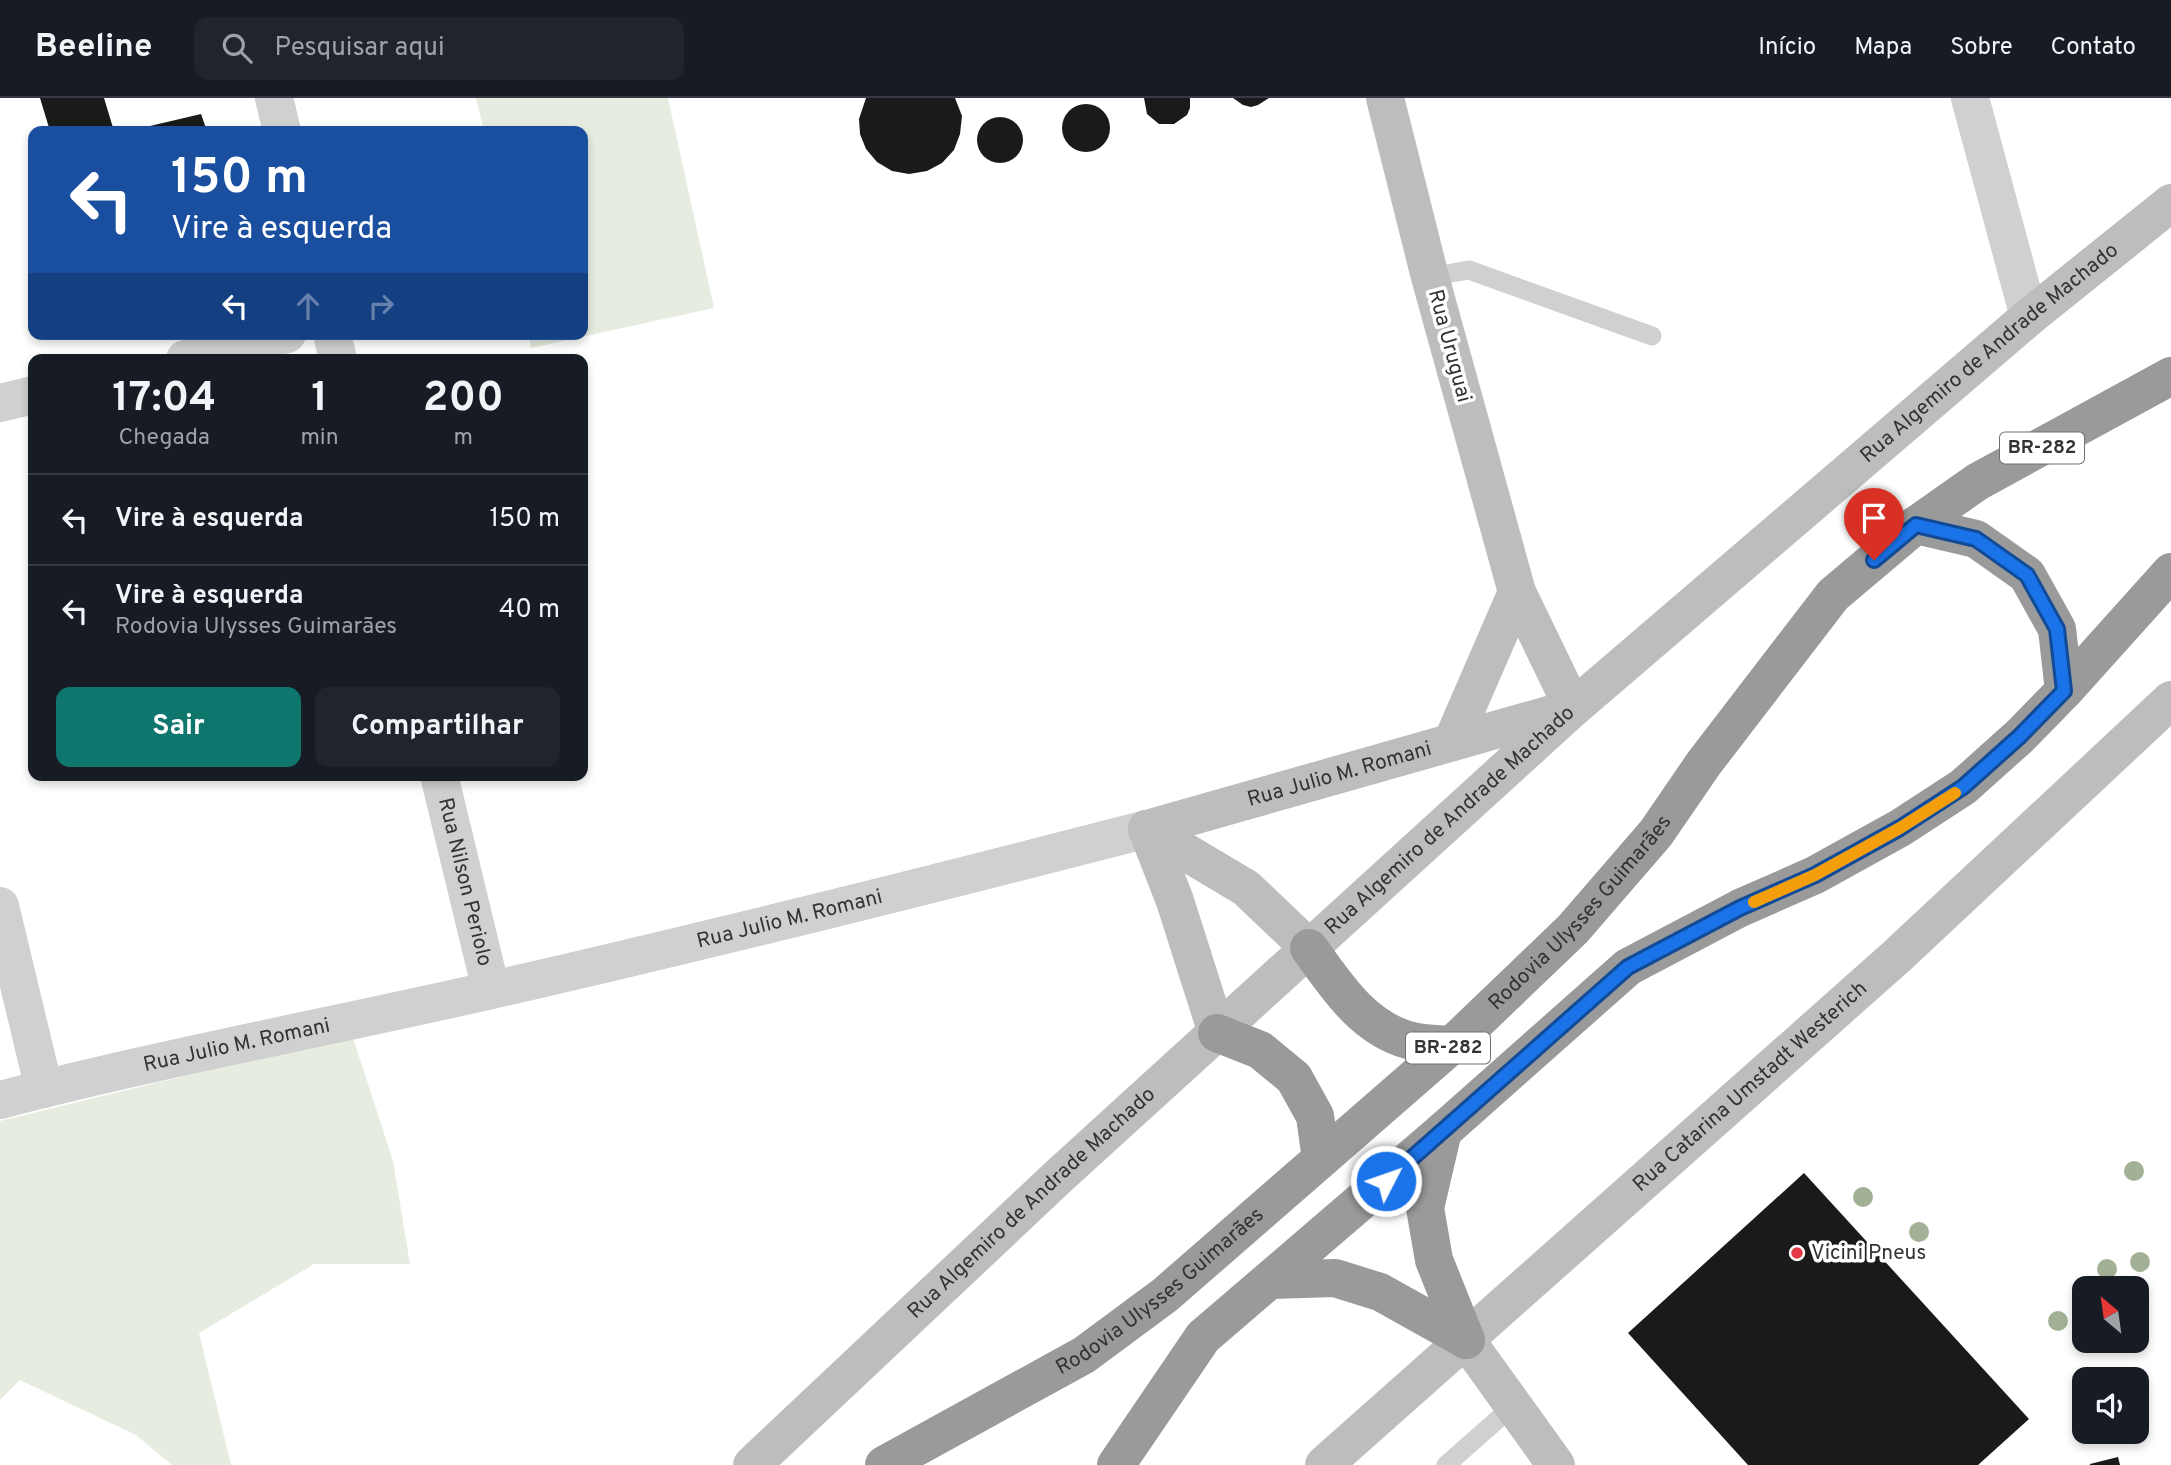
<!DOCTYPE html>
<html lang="pt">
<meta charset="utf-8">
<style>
body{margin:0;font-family:Overpass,sans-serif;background:#20242c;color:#f1f3f6;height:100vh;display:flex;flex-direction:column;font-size:26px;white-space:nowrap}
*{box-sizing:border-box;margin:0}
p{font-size:23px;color:#9ea1a6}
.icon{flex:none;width:38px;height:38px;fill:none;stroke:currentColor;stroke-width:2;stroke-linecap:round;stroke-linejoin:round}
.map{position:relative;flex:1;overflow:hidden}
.side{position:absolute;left:28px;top:256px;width:560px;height:427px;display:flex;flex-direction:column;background:#171b24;border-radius:14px;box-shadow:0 4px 10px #0003}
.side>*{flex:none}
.hud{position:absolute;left:28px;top:28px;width:560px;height:214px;border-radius:14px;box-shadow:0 4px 10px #0003;background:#1a4fa0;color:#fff;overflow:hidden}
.needle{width:46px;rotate:331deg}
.controls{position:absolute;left:2072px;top:1178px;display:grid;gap:14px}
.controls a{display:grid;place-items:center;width:77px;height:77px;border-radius:14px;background:#171b24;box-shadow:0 4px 10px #0003;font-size:35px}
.pin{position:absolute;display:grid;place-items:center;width:60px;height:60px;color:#fff;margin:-72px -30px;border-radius:50% 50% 50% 0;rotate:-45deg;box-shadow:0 0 7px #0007}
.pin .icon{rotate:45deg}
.me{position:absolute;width:77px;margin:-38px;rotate:49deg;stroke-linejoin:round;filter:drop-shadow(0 0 5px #0008)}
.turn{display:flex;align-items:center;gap:24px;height:147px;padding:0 28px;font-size:32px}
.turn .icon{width:91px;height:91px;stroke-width:2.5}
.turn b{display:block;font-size:49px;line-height:60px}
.lanes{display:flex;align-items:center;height:66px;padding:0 28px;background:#0003;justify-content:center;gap:35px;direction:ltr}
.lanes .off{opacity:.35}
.eta{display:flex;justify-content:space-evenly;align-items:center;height:119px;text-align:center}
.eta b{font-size:42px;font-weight:700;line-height:49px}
.action{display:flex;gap:14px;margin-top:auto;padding:14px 28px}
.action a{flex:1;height:80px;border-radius:14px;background:#0f766e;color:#fff;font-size:28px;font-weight:700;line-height:80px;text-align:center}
.action a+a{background:#20242c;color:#f1f3f6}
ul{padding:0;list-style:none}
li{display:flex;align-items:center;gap:21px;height:91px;padding:0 28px;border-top:2px solid #363941}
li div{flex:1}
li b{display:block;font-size:26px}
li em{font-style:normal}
header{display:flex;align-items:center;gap:42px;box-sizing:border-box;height:98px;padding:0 35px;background:#171b24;border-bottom:2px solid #363941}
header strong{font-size:33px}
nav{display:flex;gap:38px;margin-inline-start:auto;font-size:24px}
.search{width:490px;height:63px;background:#20242c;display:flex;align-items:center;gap:18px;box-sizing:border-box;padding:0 24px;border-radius:14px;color:#9ea1a6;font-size:26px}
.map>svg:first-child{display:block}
.green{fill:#e6ecdf}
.building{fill:#1a1a1a}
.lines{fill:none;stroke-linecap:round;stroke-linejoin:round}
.lane{stroke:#d0d0d0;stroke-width:19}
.street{stroke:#d0d0d0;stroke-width:38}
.secondary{stroke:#bdbdbd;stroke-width:38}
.highway{stroke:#9a9a9a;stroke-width:38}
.tree{fill:#a2b095}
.route-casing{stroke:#114b97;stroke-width:18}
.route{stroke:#1a73e8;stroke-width:12}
.slow{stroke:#f59e0b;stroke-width:12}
.poi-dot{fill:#e63946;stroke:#fff;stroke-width:2.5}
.labels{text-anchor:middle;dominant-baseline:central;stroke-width:7;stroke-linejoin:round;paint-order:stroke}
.shield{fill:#fff;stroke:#707070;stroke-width:2}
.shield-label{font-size:19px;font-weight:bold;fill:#333}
.street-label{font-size:21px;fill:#333;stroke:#fff}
.poi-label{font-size:21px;fill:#333;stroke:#fff;text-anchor:start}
</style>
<header>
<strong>Beeline</strong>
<div class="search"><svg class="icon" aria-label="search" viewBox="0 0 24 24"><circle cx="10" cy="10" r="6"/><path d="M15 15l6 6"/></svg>Pesquisar aqui</div>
<nav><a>Início</a><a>Mapa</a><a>Sobre</a><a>Contato</a></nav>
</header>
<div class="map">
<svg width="2171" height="1367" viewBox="0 0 2171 1367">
<rect width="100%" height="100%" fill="#fff"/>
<g class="green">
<polygon points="476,0 668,0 714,210 531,250 528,236 583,236 583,33 484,33"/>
<polygon points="352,937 393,1063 410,1166 314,1166 199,1235 231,1367 172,1367 136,1337 20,1282 0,1302 0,1023"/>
</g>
<g class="building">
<polygon points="40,0 104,0 114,33 50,33"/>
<polygon points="866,0 955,0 962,18 960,36 954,52 942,65 927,73 909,76 892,73 877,64 866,51 860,36 859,21"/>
<polygon points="1144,0 1190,0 1190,10 1187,17 1174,26 1159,26 1147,16"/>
<polygon points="1233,0 1269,0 1258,7 1251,9 1243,7"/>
<circle cx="1086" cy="30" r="24"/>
<polygon points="201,16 207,33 133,33 133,32"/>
<circle cx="1000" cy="42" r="23"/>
<polygon points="1804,1075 2029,1321 1978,1367 1748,1367 1628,1235"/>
<polygon points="2118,1359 2120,1367 2090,1367 2090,1366"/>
</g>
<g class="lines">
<g class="lane">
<polyline points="1430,179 1469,172 1652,238"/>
<polyline points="1446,1367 1514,1307"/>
</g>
<g class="street">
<polyline points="274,0 282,33"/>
<polyline points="1970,0 2029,219"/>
<polyline points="332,236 338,261"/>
<polyline points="185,261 287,236"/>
<polyline points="0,305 33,297"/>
<path id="s1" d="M439,677l52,215"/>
<polyline points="0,808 44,991"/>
<path id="s2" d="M0,1002c163,-42 328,-73 492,-110 219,-50 438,-105 655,-161"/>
</g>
<g class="secondary">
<polyline points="1452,644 1517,494"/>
<path id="s3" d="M1147,731l426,-121 -56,-116 -87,-315 -45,-179"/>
<polyline points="1147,731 1175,803 1217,935"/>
<polyline points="1147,731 1246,790 1309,850"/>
<polyline points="1466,1242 1556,1367"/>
<path id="s4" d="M752,1367l307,-289 514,-468 456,-391 142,-114"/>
<path id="s5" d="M1324,1367l572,-508 275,-257"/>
</g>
<g class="highway">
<polyline points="1916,427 1976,441 2027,477 2057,531 2064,593"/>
<path d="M1309,850c27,37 53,79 99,92 13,4 30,4 44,5"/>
<polyline points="1217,935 1260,952 1294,980 1315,1018 1321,1061"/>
<polyline points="1443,1033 1425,1110 1434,1162 1466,1242"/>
<polyline points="1271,1182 1335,1180 1380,1194 1466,1242"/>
<path id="s6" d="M884,1367l200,-110 81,-60 287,-250 121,-116 83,-96 48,-70 129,-168 83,-70 61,-43 194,-106"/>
<polyline points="1116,1367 1203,1239 1443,1033 1628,869 1740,810 1815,777 1900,730 1963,689 2020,638 2064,593 2171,474"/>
</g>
</g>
<g class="tree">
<circle cx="2134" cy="1073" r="10"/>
<circle cx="1863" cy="1099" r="10"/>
<circle cx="1919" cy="1134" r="10"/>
<circle cx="2140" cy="1164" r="10"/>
<circle cx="2107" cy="1171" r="10"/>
<circle cx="2058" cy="1223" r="10"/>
</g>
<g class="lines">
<g class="route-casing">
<polyline id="route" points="1386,1083 1628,869 1740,810 1815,777 1900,730 1963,689 2020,638 2064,593 2057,531 2027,477 1976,441 1916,427 1874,462"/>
</g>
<use href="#route" class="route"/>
<polyline class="slow" points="1754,804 1815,777 1900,730 1955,695"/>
</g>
<circle class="poi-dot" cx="1797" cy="1155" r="7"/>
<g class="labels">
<g class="shield">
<rect x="2000" y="334.5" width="84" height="31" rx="5"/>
<rect x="1406" y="934.5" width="84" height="31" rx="5"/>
</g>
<g class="shield-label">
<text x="2042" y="350">BR-282</text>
<text x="1448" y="950">BR-282</text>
</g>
<g class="street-label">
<text transform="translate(1449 248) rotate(75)">Rua Uruguai</text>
<text stroke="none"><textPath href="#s4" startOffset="1664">Rua Algemiro de Andrade Machado</textPath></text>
<text stroke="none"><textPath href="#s3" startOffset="200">Rua Julio M. Romani</textPath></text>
<text stroke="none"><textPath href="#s4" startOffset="950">Rua Algemiro de Andrade Machado</textPath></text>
<text stroke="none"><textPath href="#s1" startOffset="110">Rua Nilson Periolo</textPath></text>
<text stroke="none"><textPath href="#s6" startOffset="894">Rodovia Ulysses Guimarães</textPath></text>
<text stroke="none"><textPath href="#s2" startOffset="810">Rua Julio M. Romani</textPath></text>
<text stroke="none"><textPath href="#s2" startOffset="243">Rua Julio M. Romani</textPath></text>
<text stroke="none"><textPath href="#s5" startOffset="570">Rua Catarina Umstadt Westerich</textPath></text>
<text stroke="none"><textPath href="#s4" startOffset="383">Rua Algemiro de Andrade Machado</textPath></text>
<text stroke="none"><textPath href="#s6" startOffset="327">Rodovia Ulysses Guimarães</textPath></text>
</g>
<g class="poi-label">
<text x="1811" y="1155">Vicini Pneus</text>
</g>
</g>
</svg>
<div class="controls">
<a><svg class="needle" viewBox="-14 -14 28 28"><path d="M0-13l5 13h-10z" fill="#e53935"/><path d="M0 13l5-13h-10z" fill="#9ea1a6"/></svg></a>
<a><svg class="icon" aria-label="sound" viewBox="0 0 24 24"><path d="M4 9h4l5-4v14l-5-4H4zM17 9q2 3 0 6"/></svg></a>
</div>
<div class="pin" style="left:1874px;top:462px;background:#d93025"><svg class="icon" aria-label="arrive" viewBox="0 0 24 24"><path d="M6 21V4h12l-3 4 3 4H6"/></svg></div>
<svg class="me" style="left:1386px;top:1083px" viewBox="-20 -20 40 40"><circle r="17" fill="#1a73e8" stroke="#fff" stroke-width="3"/><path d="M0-11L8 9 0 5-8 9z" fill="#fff"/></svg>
<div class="hud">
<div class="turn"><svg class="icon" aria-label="left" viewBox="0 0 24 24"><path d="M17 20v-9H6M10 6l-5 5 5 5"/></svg><div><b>150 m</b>Vire à esquerda</div></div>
<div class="lanes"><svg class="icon" aria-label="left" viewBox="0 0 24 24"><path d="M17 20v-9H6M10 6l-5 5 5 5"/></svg><svg class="icon off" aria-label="ahead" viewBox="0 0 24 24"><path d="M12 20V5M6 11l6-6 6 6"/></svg><svg class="icon off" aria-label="right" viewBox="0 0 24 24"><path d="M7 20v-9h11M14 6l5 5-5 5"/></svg></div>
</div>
<section class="side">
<div class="eta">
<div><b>17:04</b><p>Chegada</p></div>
<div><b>1</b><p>min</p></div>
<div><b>200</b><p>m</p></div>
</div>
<ul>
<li><svg class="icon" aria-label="left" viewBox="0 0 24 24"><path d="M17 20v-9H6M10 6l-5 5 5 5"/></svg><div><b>Vire à esquerda</b></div><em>150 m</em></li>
<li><svg class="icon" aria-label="left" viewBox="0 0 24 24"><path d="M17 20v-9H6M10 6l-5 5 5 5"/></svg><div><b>Vire à esquerda</b><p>Rodovia Ulysses Guimarães</p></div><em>40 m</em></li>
</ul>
<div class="action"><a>Sair</a><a>Compartilhar</a></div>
</section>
</div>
